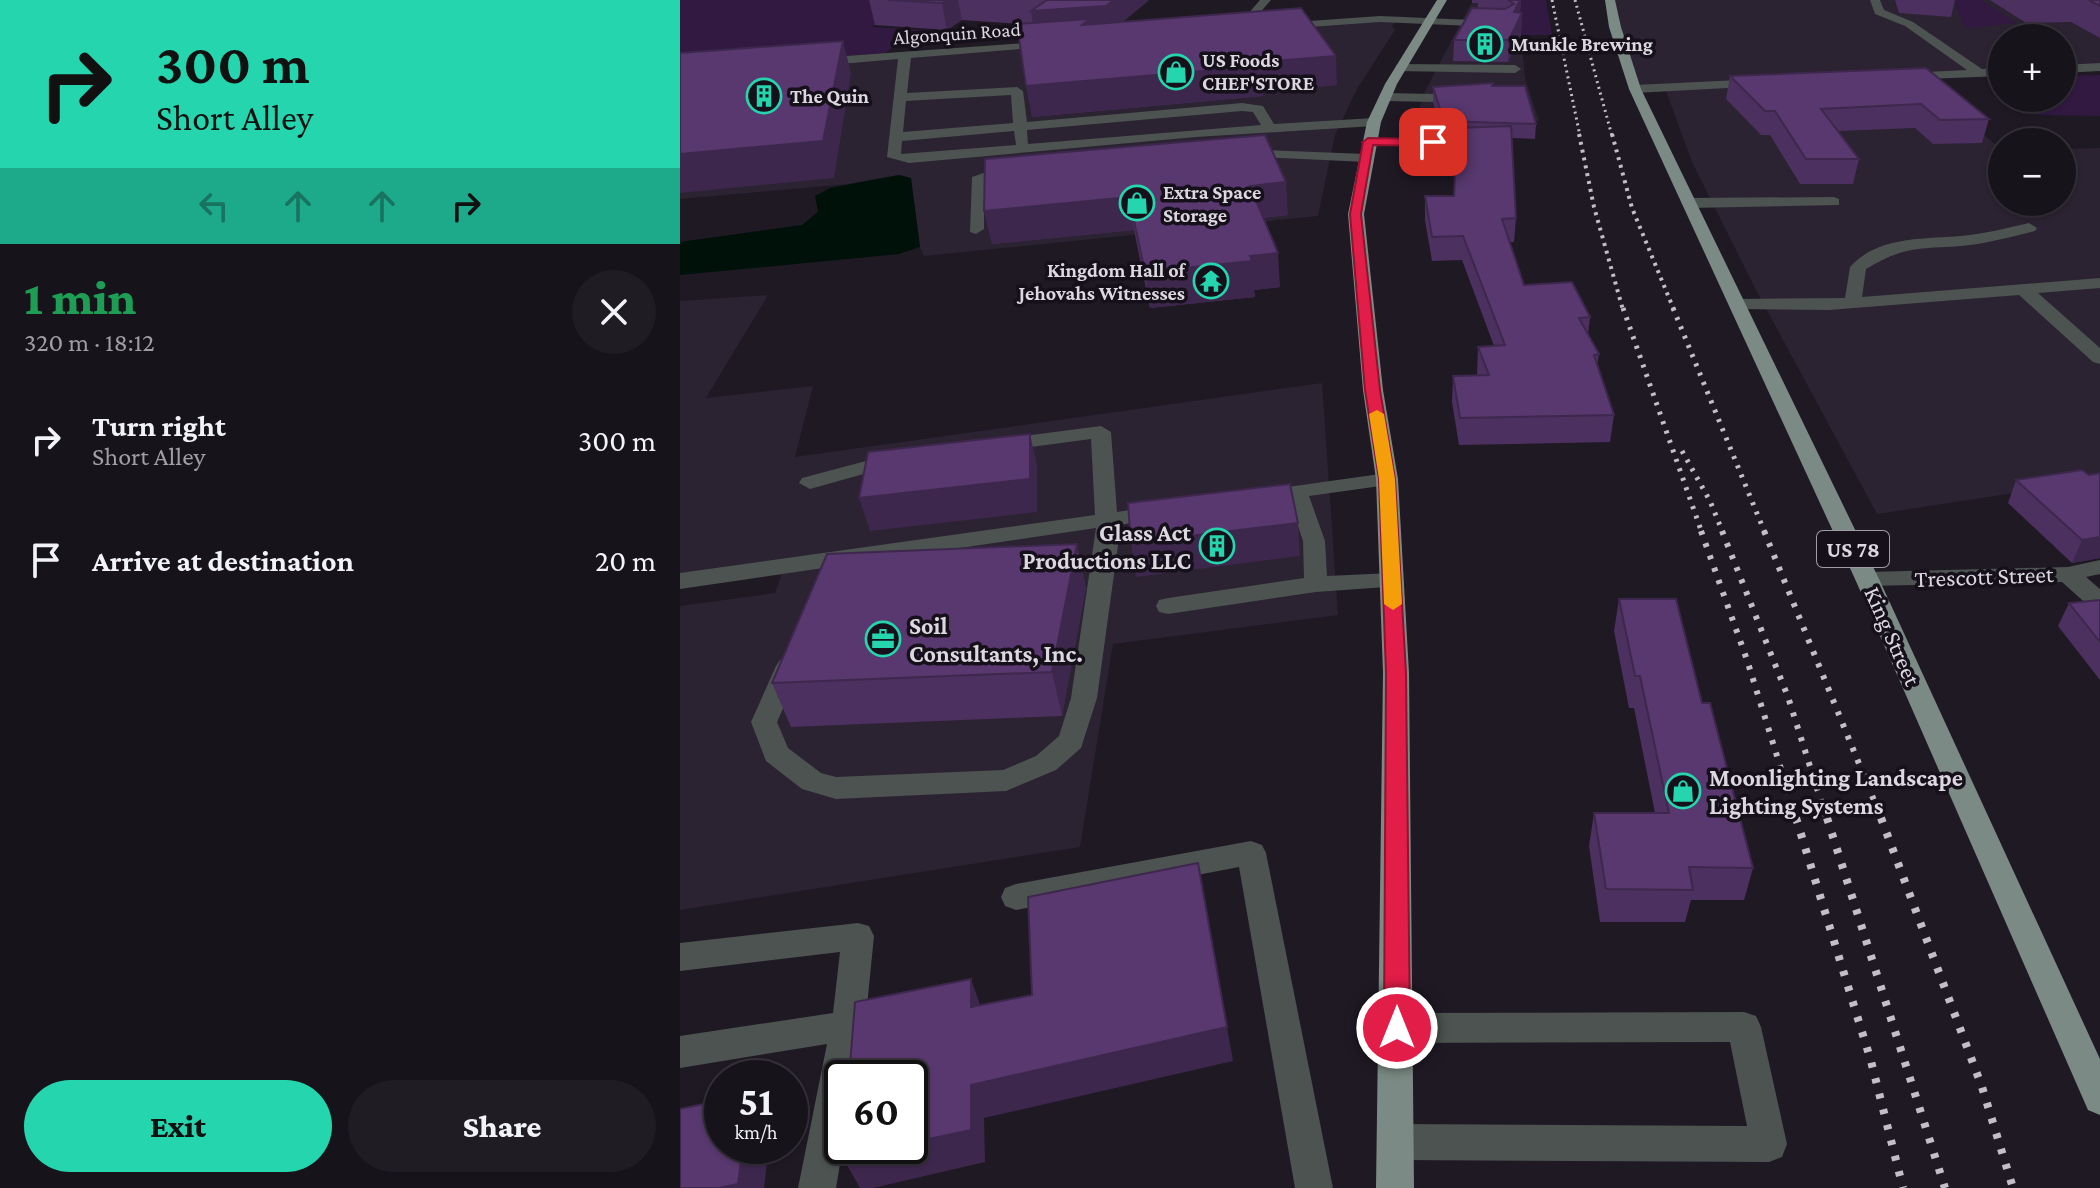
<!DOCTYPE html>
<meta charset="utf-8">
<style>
body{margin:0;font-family:"Crimson Pro",serif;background:#201c24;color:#f1f3f6;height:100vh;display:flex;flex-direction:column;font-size:30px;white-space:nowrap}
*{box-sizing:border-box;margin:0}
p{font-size:26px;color:#9e9ea3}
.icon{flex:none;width:44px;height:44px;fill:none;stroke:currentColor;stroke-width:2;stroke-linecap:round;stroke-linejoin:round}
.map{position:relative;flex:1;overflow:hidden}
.panel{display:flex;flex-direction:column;background:#17131b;width:680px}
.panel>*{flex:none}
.hud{background:#25d5ae;color:#111;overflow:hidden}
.buttons{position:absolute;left:1308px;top:24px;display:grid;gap:16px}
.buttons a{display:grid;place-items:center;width:88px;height:88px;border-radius:50%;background:#17131b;box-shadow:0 2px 6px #0004,0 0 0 2px #36323a;font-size:40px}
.speed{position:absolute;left:24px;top:1060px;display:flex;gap:16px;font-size:40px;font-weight:700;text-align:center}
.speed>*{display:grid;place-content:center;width:104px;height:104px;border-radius:50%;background:#17131b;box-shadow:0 2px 6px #0004,0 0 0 2px #36323a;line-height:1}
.speed small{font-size:20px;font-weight:400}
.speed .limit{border:4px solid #111;border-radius:12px;background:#fff;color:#111}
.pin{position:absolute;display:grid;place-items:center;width:68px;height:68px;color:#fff;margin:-34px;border-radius:16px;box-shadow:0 4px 12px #0006}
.me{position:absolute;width:88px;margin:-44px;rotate:0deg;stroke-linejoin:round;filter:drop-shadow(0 0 6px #0008)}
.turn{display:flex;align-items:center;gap:28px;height:168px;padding:0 24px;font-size:36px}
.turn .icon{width:104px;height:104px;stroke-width:2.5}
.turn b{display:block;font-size:56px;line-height:68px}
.lanes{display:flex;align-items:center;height:76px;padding:0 24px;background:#0003;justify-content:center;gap:40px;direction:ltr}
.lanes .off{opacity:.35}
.round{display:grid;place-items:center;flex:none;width:84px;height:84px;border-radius:42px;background:#201c24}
.summary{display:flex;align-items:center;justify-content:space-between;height:136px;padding:0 24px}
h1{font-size:48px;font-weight:800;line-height:60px;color:#1e9e55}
.cta{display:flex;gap:16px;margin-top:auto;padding:16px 24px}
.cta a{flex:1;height:92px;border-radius:48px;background:#25d5ae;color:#111;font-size:32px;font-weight:800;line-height:92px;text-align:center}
.cta a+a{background:#201c24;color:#f1f3f6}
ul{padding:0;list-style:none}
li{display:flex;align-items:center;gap:24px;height:120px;padding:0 24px}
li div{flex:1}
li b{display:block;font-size:30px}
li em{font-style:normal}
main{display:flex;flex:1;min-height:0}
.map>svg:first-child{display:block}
.built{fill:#2b2232}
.green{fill:#311941}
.water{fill:#00110a}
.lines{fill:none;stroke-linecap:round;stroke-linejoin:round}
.minor{fill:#4c5350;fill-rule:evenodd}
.major{fill:#7b8a84;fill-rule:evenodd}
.rail-far4{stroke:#c3bfc7;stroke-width:3;stroke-dasharray:2 4;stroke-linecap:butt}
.rail-far3{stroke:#c3bfc7;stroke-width:4;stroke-dasharray:3 5;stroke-linecap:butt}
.rail-far2{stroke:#c3bfc7;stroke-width:5;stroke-dasharray:3 7;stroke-linecap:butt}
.rail-far1{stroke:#c3bfc7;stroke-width:6;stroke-dasharray:4 9;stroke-linecap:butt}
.rail{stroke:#c3bfc7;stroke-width:8;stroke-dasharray:5 11;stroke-linecap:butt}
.wall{fill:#4c305f}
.shaded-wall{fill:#3e274d}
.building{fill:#58386e;stroke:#3e274d;stroke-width:2}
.route{fill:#e11d48;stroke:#92132f;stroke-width:2}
.slow{fill:#f59e0b}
.labels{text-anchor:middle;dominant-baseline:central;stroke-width:7;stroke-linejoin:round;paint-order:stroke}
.far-street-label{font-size:20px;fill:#dcd8e0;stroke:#16101b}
.far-poi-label{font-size:20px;font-weight:bold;fill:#dcd8e0;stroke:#16101b;text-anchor:start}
.shield{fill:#16101b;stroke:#a19ca5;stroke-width:2}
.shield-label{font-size:22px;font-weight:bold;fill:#dcd8e0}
.poi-label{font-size:24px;font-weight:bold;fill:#dcd8e0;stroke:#16101b;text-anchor:start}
.street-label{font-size:24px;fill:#dcd8e0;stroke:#16101b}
</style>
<main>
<section class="panel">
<div class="hud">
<div class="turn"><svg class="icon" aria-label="right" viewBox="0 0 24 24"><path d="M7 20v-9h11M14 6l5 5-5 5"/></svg><div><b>300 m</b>Short Alley</div></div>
<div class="lanes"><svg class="icon off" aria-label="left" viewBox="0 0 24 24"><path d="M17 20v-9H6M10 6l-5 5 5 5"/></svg><svg class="icon off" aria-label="ahead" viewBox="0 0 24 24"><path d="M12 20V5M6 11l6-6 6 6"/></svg><svg class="icon off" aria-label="ahead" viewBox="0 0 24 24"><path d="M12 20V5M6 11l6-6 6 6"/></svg><svg class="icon" aria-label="right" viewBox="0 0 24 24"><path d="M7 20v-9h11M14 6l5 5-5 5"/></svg></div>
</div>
<div class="summary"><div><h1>1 min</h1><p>320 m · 18:12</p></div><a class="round"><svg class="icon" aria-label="close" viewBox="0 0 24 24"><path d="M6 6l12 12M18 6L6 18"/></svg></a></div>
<ul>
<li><svg class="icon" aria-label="right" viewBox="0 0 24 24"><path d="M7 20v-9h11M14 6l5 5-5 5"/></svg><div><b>Turn right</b><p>Short Alley</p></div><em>300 m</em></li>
<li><svg class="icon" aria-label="arrive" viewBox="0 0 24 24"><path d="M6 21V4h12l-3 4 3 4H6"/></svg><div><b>Arrive at destination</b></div><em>20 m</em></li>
</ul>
<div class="cta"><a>Exit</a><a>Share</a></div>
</section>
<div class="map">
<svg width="1420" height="1188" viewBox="0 0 1420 1188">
<rect width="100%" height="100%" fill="#1f1924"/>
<g class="built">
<polygon points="793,0 840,24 845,78 859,121 735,122 745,91"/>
<polygon points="930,0 1420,0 1420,67 1382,69 1382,38 1322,38 1322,72 1234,77 1322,150 1322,202 1382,202 1382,149 1420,148 1420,480 1197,514 1076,290 1012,162 985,88 955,89"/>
<polygon points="716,20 712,26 715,30 677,89 655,135 638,216 244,256 240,247 231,179 219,175 167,184 0,199 0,72"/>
<polygon points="88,295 26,398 133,386 115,457 642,383 658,615 433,644 400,847 0,910 0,606 95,593 104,567 0,581 0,301"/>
</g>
<g class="green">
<polygon points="0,0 235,0 192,27 240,30 205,53 0,69"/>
<polygon points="839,0 866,0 872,35 841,35"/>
<polygon points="1275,0 1301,0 1337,23 1288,28 1283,25"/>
<polygon points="1420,75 1420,116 1358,115 1332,98 1382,98 1382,76"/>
</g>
<polygon class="water" points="219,175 231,178 240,247 219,254 0,275 0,242 122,225 138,212 135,196 150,188"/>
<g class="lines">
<g class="minor">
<polygon points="580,0 591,0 577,16 569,16 568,14"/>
<polygon points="1190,0 1200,0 1204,10 1233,22 1302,69 1322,68 1322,76 1221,80 1219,77 1225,73 1287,70 1225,26 1195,14"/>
<polygon points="700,16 815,21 821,24 815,27 700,22 601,29 595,26 601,23"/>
<path d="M373,41l4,1v4l-146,12 -4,35 110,-6 6,4 4,31 215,-19 21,3 11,18 100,-6 7,4 -7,4 -178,11 -287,26 -22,-6 11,-98 -80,7 -6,-4 6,-4zM331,95l2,28 -110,9 3,-31zM562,111l11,1 8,13 -233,19 -1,-14zM334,131l2,14 -115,9 1,-13z"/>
<polygon points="1420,63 1420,71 1382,73 1382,65"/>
<polygon points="720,64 835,65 841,69 835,73 716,71 716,65"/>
<polygon points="1080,79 1086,83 1084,86 955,93 949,89 955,85"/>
<polygon points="784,88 790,92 789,95 754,102 706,101 700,97 706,93 754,94"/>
<polygon points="688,138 807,139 814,143 807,147 683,145 681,142"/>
<polygon points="560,149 686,154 693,158 686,162 555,156 553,153"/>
<polygon points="336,169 343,173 341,176 304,182 304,229 296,234 290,232 292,177 309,171"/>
<polygon points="1154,197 1159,199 1159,205 1009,208 1001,203 1009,198"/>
<path d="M1349,223l8,5 -2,3c-24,6 -50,13 -74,15 -42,3 -57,0 -95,23l-4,28 238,-19v10l-62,5 62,55v16l-7,-2 -74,-67 -190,15 -92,-1 -9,-5 9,-5 108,-1 5,-31c28,-31 73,-28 111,-31 23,-2 46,-8 68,-13z"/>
<polygon points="421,426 431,432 437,512 481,505 492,512 481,519 438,525 439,538 417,698 401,748 376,770 326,791 156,799 122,789 86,761 71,722 96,666 100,660 109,657 118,660 122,666 97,722 108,748 141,773 156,777 323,770 356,756 379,736 391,698 416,528 0,589 0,573 415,515 411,439 320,451 310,445 320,439"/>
<polygon points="216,453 226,459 223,463 130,489 119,483 122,478"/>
<polygon points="707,473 715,474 718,479 715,484 629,496 645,541 647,576 712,573 720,576 724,581 720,586 636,592 488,614 479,612 476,606 479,600 488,598 624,578 623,541 609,499 572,502 569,497 572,492"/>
<polygon points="1420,560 1420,574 1406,577 1420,589 1420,610 1411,608 1382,582 1187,586 1179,584 1175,579 1179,574 1187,572 1388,567"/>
<polygon points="571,841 582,845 586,853 653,1188 615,1188 559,867 336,910 325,906 321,897 325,888 336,884"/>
<polygon points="178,923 189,926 194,936 185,1026 175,1078 162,1078 163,1146 156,1188 118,1188 147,1044 0,1068 0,1036 153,1013 160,952 0,971 0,943"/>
<polygon points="1064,1012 1076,1016 1081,1027 1107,1144 1102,1157 1089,1162 716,1160 703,1154 698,1142 703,1130 716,1124 1067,1126 1050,1042 717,1043 705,1039 700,1028 705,1017 717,1013"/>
</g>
<g class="major">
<polygon points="757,0 767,0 717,84 701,122 684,214 703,390 718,479 729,673 734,1188 696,1188 703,673 696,479 683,390 668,214 687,122 705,84"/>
<polygon points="925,0 935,0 941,27 961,89 1199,579 1420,1059 1420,1115 1408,1110 1175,579 949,89 929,27"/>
</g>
<g class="rail-far4">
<polyline points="872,0 900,136"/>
<polyline points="895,0 932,136"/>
</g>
<g class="rail-far3">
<polyline points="899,134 914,207 943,310"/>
<polyline points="932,134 952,208 994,310"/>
</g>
<g class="rail-far2">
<polyline points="943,308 1022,533"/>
<polyline points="993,308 1085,533"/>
<polyline points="1002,451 1030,501 1043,533"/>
</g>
<g class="rail-far1">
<polyline points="1021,531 1067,660 1117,820"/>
<polyline points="1042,531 1108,697 1147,820"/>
<polyline points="1084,531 1202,820"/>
</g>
<g class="rail">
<polyline points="1116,818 1191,1061 1223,1188"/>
<polyline points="1147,818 1265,1188"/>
<polyline points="1201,818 1302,1087 1333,1188"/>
</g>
</g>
<g class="wall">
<polygon points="189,0 469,0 443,21 657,85 583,92 583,96 352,117 341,24 282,20 267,30 195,25"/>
<polygon points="792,0 841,0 840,13 842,13 841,34 828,62 773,61 774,40 798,8 798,3 792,3"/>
<polygon points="1215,0 1275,0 1271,17 1219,13"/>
<polygon points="1310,0 1420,0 1420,38 1391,22 1346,23"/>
<polygon points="1246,68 1309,119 1302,143 1253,144 1235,128 1158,131 1179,159 1173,184 1120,184 1090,135 1081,135 1046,99 1050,76"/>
<polygon points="813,83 813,86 856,124 855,139 832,138 836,218 834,242 830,242 844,285 910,317 908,335 919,354 917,366 934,415 930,442 779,445 772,402 773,376 797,375 798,347 814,346 782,260 752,261 745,220 745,196 774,196 776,136 763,136 753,102 753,87"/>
<polygon points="305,159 608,215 583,218 600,287 574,290 575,297 470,308 454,230 312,244 304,211"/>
<polygon points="1420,473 1420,558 1392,563 1328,503 1336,480"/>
<polygon points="406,587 382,716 111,727 92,683"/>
<polygon points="939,599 1022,703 1073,868 1064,900 1011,900 1005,922 920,922 909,846 914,813 975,813 954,708 949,708 934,631"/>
<polygon points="1420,600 1420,680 1378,626 1389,603"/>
</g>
<g class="shaded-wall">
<polygon points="267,0 278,0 282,20 267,30 262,3"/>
<polygon points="434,0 469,0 430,33 355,39 351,11"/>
<polygon points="840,0 841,0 840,17 842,13 841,34 828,62 829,40 834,12"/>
<polygon points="163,41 171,73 154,178 0,193 0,154"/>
<polygon points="656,56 657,85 583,92 583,96 352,117 346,86 579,62"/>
<polygon points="606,182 608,215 573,219 570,186"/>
<polygon points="449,197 454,230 312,244 304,211"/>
<polygon points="598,253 600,287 574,290 575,297 470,308 465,272 570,256"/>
<polygon points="350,434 357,466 357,512 190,531 179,498"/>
<polygon points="618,523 620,556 456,577 451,543"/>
<polygon points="1420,537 1420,558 1392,563 1402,540"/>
<polygon points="397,544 406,587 382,716 372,672"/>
<polygon points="291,979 303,1013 291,1007"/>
<polygon points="547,1027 553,1061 304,1118 305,1162 193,1188 180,1188 163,1158 218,1146 230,1146 230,1143 291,1085"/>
<polygon points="63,1146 89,1146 84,1188 39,1188"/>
</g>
<g class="building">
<polygon points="208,0 267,0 262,3"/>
<polygon points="367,0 434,0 426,6 351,11"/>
<polygon points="828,0 840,0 834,12 842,13 829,40 774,40 792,8 825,9 834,4"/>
<polygon points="1409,0 1420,0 1420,6"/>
<polygon points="621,8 656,56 579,62 581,66 346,86 337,24 409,19 402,25"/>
<polygon points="163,41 143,141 0,154 0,53"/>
<polygon points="1246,68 1309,119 1260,120 1241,104 1141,109 1179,159 1126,159 1095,111 1085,111 1050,76"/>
<polygon points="813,83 812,86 845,86 856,124 764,121 753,87"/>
<polygon points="831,126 836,218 822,219 844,285 892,282 910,317 899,318 919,354 914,355 934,415 780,418 773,376 809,375 798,347 825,345 783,236 752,237 745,196 774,196 777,128"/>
<polygon points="585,135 606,182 570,186 598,253 570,256 572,261 465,272 449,197 304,211 305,159"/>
<polygon points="350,434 350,479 179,498 188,452"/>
<polygon points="1402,470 1409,475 1420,473 1420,537 1402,540 1336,480"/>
<polygon points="610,484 618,523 451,543 448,503"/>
<polygon points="397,544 372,672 92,683 147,554"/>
<polygon points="939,599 996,599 1022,703 1030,703 1073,868 1009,867 1013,890 926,889 914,813 989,813 960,676 955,676"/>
<polygon points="1420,600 1420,642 1389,603"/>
<polygon points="518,863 547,1027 291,1085 291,1130 230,1143 230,1078 169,1078 175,1002 291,979 291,1007 352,995 348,897"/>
<polygon points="42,1100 42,1146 63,1146 58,1184 39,1188 0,1188 0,1109"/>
<polygon points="164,1146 218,1146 163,1158"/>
</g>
<polygon class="route" points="688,138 753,139 758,142 753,146 693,145 681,214 700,390 715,479 726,673 730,1028 726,1036 717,1039 708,1036 704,1028 706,673 699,479 685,390 670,214 683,142"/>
<polygon class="slow" points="697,410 704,414 715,479 722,604 713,610 704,604 699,479 689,414"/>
<defs>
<g id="building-ring" transform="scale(1.8)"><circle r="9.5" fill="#16101b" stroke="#25d5ae" stroke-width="1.5"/><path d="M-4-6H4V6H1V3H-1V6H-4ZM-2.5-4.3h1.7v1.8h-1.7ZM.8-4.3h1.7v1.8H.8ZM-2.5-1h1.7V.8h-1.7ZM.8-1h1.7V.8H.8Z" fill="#25d5ae"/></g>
<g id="shop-ring" transform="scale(1.8)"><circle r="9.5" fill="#16101b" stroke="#25d5ae" stroke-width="1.5"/><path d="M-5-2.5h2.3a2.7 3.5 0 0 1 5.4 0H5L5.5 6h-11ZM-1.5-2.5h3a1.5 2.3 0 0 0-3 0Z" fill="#25d5ae"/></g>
<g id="temple-ring" transform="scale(1.8)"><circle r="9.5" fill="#16101b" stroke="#25d5ae" stroke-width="1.5"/><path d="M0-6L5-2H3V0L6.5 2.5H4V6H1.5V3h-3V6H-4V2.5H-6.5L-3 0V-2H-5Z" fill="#25d5ae"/></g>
<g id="office-ring" transform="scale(1.8)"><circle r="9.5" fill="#16101b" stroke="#25d5ae" stroke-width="1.5"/><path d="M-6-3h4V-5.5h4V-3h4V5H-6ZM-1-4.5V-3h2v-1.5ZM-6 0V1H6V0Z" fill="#25d5ae"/></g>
</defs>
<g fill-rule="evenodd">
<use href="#building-ring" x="805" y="44"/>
<use href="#shop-ring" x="496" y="72"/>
<use href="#building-ring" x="84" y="96"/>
<use href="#shop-ring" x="457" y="203"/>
<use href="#temple-ring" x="531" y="281"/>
<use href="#building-ring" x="537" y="546"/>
<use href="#office-ring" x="203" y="639"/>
<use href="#shop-ring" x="1003" y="791"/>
</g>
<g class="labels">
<g class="far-street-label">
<text transform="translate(277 33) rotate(-4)">Algonquin Road</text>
</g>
<g class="far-poi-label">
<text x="831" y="44">Munkle Brewing</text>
<text x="522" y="60">US Foods<tspan x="522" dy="23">CHEF'STORE</tspan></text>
<text x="110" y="96">The Quin</text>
<text x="483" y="192">Extra Space<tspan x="483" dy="23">Storage</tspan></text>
<text x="505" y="270" text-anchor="end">Kingdom Hall of<tspan x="505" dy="23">Jehovahs Witnesses</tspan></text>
</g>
<rect class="shield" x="1137" y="531" width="72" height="36" rx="6"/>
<g class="shield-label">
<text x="1173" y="549">US 78</text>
</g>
<g class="poi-label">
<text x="511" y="532" text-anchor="end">Glass Act<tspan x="511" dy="28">Productions LLC</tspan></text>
<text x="229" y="625">Soil<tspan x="229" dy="28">Consultants, Inc.</tspan></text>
<text x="1029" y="777">Moonlighting Landscape<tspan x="1029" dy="28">Lighting Systems</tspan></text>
</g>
<g class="street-label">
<text transform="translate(1304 576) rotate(-2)">Trescott Street</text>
<text transform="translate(1213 636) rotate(66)">King Street</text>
</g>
</g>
</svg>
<div class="buttons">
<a>+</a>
<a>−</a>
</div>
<div class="speed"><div>51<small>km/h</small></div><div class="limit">60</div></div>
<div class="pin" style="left:753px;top:142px;background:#d93025"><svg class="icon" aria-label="arrive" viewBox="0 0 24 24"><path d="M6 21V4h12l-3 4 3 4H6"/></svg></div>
<svg class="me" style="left:717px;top:1028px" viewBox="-20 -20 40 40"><circle r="17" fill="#e11d48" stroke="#fff" stroke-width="3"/><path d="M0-11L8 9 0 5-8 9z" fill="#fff"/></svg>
</div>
</main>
